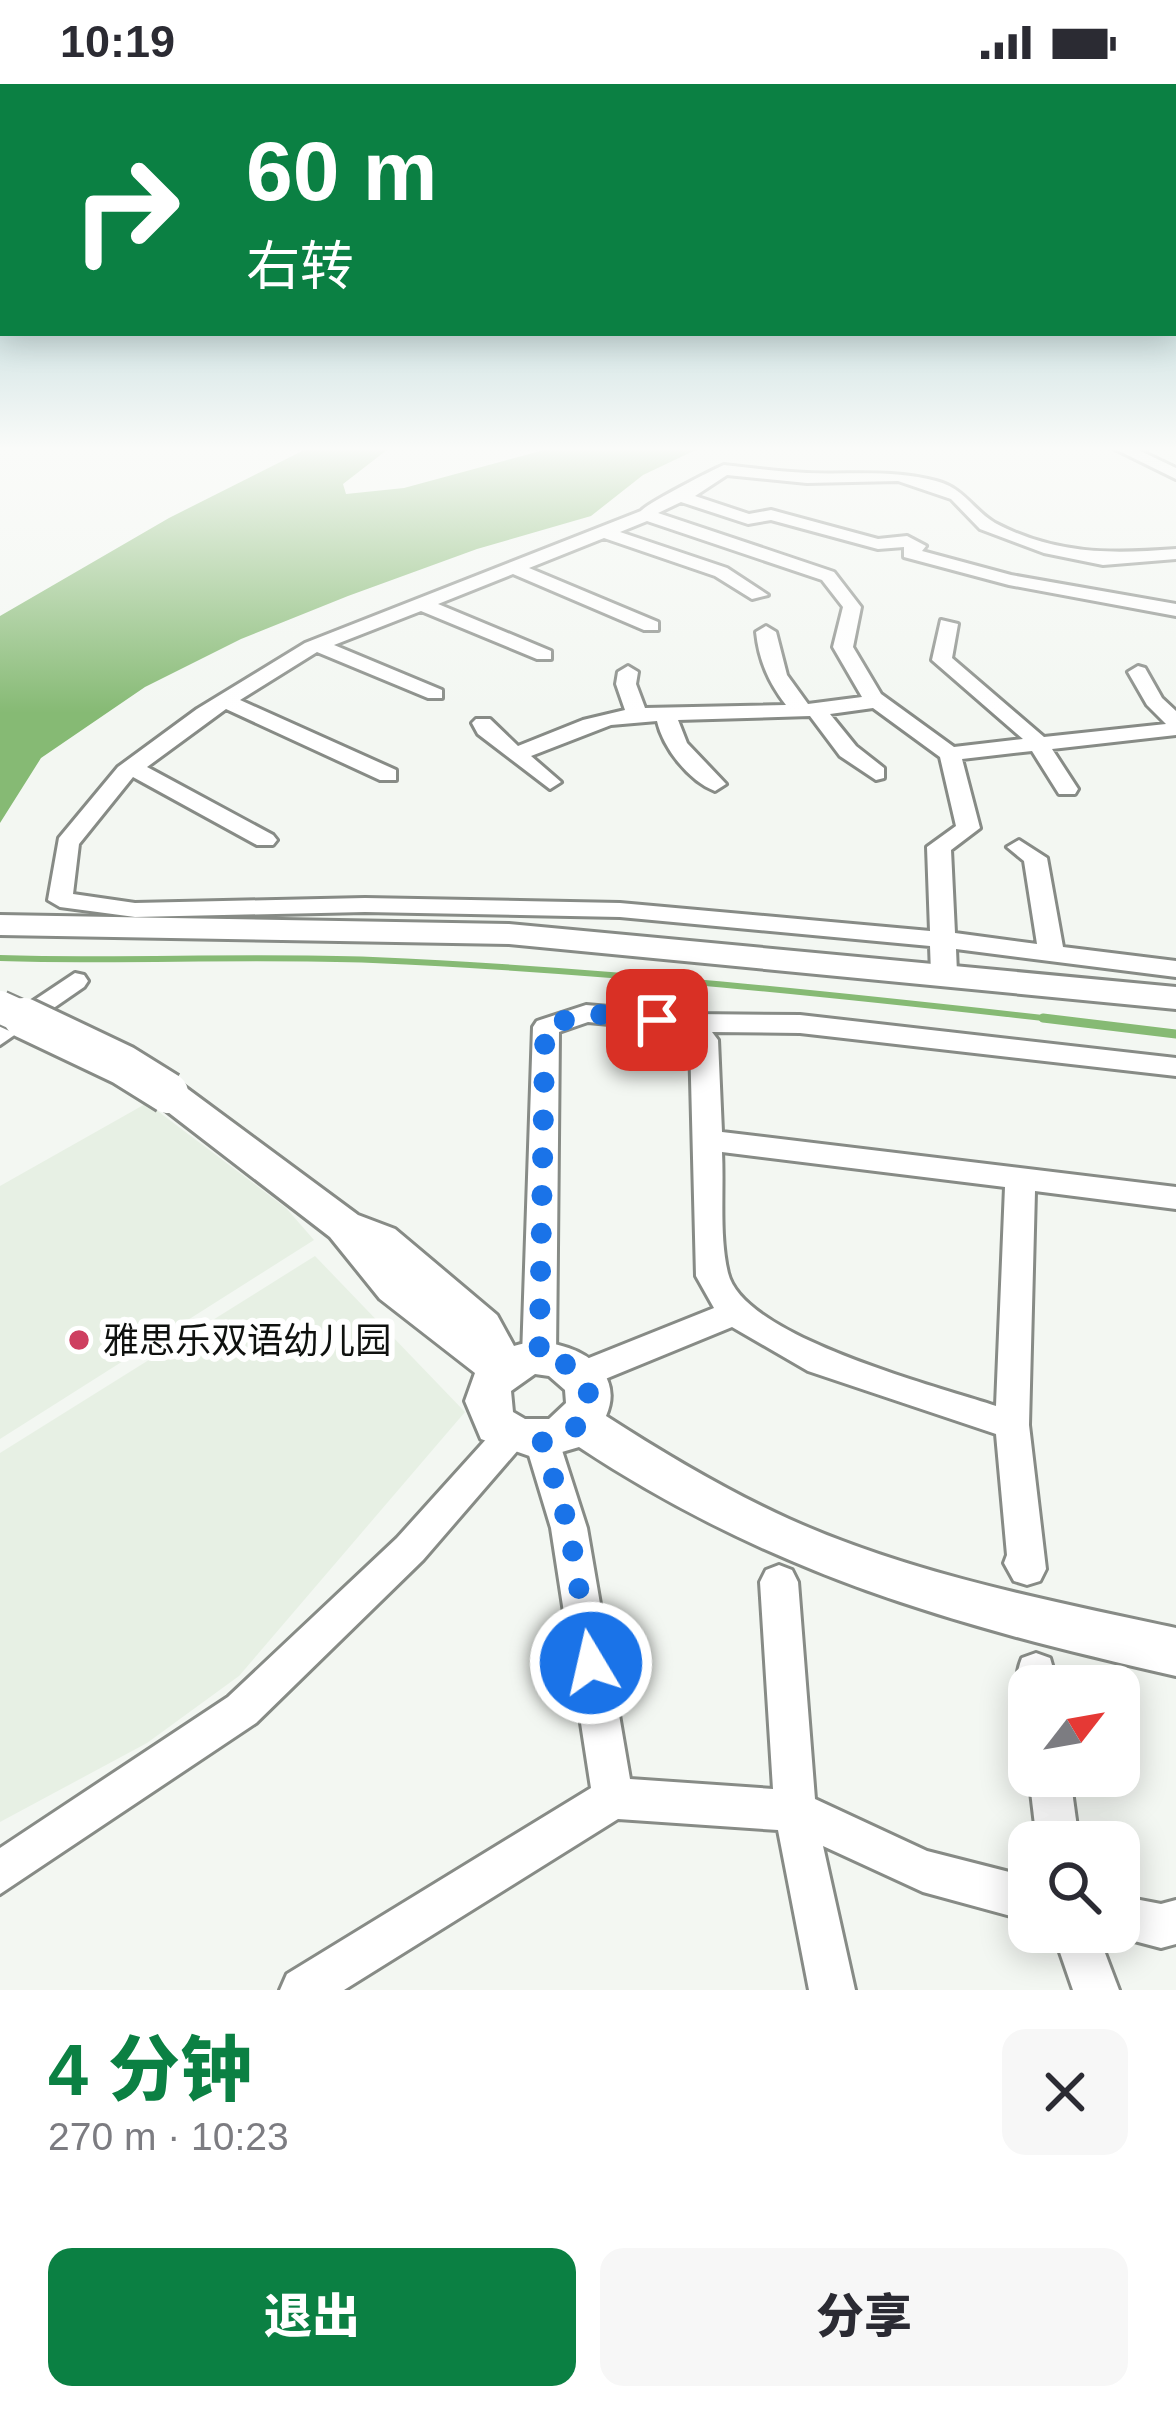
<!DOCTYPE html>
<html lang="zh">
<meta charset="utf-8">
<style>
body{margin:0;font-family:Helvetica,"Noto Sans SC",sans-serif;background:#f7f7f7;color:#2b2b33;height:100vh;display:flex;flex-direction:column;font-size:45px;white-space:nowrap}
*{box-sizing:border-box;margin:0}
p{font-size:39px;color:#7c7c81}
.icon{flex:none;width:66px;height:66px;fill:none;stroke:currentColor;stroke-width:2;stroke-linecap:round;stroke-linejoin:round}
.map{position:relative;height:1906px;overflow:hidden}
.sheet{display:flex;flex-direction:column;background:#fff;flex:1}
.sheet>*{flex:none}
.banner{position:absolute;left:0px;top:0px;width:1176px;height:252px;box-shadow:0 6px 30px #0003;background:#0b8043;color:#fff;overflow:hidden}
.needle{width:78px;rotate:59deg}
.buttons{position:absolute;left:1008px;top:1581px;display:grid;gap:24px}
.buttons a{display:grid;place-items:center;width:132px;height:132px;border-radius:24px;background:#fff;box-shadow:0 6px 30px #0003;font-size:60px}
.pin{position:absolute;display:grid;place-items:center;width:102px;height:102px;color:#fff;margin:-51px;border-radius:24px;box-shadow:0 6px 18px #0006}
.me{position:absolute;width:132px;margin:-66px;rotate:351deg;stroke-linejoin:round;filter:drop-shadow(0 0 9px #0008)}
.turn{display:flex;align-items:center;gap:42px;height:252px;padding:0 48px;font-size:54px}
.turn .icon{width:156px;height:156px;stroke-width:2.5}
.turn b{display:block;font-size:84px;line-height:102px}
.round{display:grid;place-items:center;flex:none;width:126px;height:126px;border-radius:24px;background:#f7f7f7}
.head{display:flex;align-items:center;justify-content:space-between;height:204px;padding:0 48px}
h1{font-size:72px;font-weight:800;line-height:90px;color:#0b8043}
.cta{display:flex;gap:24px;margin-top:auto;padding:24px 48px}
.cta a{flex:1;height:138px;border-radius:24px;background:#0b8043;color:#fff;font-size:48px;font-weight:800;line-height:138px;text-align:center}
.cta a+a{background:#f7f7f7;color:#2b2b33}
.status{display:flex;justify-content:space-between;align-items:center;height:84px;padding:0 60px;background:#fff;direction:ltr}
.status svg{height:33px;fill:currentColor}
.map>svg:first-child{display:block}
.built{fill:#e7f0e4}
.water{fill:#86ba74}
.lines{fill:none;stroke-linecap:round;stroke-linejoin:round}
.stream-far1{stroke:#86ba74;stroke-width:6}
.stream{stroke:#86ba74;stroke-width:9}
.street-casing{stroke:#878b86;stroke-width:6}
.secondary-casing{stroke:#878b86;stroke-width:6}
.street{fill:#fff;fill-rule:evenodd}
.secondary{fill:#fff;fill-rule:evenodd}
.secondary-bridge-far1-casing{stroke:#878b86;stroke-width:36;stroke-linecap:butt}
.secondary-bridge-casing{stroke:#878b86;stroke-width:46;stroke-linecap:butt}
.secondary-bridge-far1{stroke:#fff;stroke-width:32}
.secondary-bridge{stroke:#fff;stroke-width:40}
.route{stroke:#1a73e8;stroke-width:21;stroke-dasharray:0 37.8}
.poi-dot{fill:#ce3f60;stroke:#fff;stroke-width:4.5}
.labels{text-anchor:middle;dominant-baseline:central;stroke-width:12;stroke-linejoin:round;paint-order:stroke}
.near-poi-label{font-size:36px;fill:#0f110f;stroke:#fff;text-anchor:start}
</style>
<div class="status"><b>10:19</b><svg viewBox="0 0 49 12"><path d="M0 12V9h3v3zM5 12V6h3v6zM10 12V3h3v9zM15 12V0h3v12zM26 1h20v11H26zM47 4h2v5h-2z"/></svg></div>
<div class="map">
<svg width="1176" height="1906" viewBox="0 0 1176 1906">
<rect width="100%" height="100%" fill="#f3f7f2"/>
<g class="built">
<polygon points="147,1019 286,1124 314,1156 0,1355 0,1102"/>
<polygon points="315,1172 465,1328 239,1592 147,1659 0,1738 0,1369"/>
</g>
<polygon class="water" points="312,362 392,362 343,400 346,410 404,404 559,362 704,362 643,391 591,432 477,465 348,512 241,555 145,603 41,674 0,739 0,532 169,434"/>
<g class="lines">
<path class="stream-far1" d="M0,874c124,4 248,-3 373,2 233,10 465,35 697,61"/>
<polyline class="stream" points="1043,934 1176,950"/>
<g class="street-casing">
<g id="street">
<polygon points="1109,362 1130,362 1176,384 1176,395"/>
<path d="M724,381c28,3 56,7 83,8 45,2 85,-4 129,8 28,7 37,29 59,42 61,32 116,31 181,26v10l-73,6 -59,-12 -64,-24 -29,-30 -53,-18 -91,2 -80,-8 -32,21 54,18 22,-4 107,29 29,-3 19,10 -4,5 89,24 165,29v12l-167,-31 -105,-28v-10l-26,2 -107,-29 -23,4 -67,-22 -23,11 176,59 27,35 -8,40 28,47 73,53 69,-8 -91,-79 9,-40 17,4 -6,34 92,79 122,-13 -19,-19 -19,-33 10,-6 7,2 17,30 14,13v24l-124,14 26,40 -3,5h-16l-27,-43 -70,8 18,69 -29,22 4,83 82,11 -13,-83 -17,-14 12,-7 28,18 16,89 113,14v16l-220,-28 1,24 -13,8 -13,-8 -1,-27 -310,-29 -255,-5 -230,5 -75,-10 -12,-7 11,-62 59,-71 79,-58 108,-66 336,-132c7,-8 69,-40 83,-46zM647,437l175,59 21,27 -10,40 29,50 -54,7 -21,-29 -11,-43 -10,-6 -10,6c3,29 13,51 30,73l-141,3 -9,-24 2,-12 -10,-6 -10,6 -2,12 9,26 -42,10 -65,26 -28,-27h-14l-4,4 6,11 72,55 11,-7 -30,-26 80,-31 46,-4c6,27 32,60 58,70l11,-7 -39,-41 -9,-23 132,-4 30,40 36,24 8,-2v-10l-28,-22 -26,-32 43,-6 67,49 16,69 -29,21 3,84 -310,-28 -255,-5 -230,5 -62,-9 6,-50 54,-67 124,68h16l4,-5 -4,-5 -126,-68 79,-58 154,71h16v-10l-156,-70 77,-48 111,46h14v-8l-108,-45 87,-34 116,48h14v-8l-113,-47 75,-30 131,56h14v-8l-129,-54 75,-30 111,38 37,23 16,-4 -41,-27 -107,-36z"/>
<polygon points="75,889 84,891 88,897 84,903 0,961 0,939"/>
<path d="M586,921l106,9 108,1 376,43v18l-376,-43 -88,-1 6,8 4,92 454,55v22l-141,-18 -6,234 17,144 -6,12 -13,4 -13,-4 -10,-18 3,-8 -11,-121 -188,-63 -76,-44 -139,57 -12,4 -12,-4 -5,-9 5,-9 145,-58 -18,-32 -6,-236 -6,-9 -96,-9 -29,10 -3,325 -5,9 -12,4 -12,-4 -5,-9 11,-330 4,-6zM722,1068l283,35 -9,219c-60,-20 -253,-69 -268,-133 -9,-37 -4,-83 -6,-121z"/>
<polygon points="511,1337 523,1341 528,1350 542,1343 554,1347 559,1357 587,1444 630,1695 773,1705 760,1498 766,1486 779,1481 792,1486 798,1498 815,1715 927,1767 1029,1793 1029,1837 923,1808 823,1762 855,1906 809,1906 778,1746 618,1735 344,1906 280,1906 287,1890 591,1704 551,1444 525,1358 423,1476 256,1639 0,1810 0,1764 228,1613 397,1454 499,1341"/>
<path d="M1036,1569l14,5 8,28h-29v15c-15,-9 -13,-28 -7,-43z"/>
<polygon points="1029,1691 1070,1692 1079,1758 1037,1758"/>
<polygon points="1119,1812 1161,1820 1176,1816 1176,1860 1161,1864 1104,1849 1119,1848"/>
<polygon points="1053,1848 1097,1848 1119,1906 1073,1906"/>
</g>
</g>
<g class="secondary-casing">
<g id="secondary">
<polygon points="0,831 509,840 1176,903 1176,925 509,860 0,851"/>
<path d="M168,997l13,3 177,131 37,14 102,86 17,31c42,-14 116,16 92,70 59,38 119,74 183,103 122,55 257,81 387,109v48c-221,-50 -405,-102 -597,-229l-41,12 -57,-20 -16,-38 10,-28 -95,-74 -50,-62 -175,-135 -6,-9 6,-9zM535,1290l14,2 16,14 1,13 -17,16h-24l-12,-7 -2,-21z"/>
</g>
</g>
<use href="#street" class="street"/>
<use href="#secondary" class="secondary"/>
<g class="secondary-bridge-far1-casing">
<polyline id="secondary-bridge-far1" points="0,923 31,937"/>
</g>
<g class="secondary-bridge-casing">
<polyline id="secondary-bridge" points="24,934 123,981 168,1009"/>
</g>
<use href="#secondary-bridge-far1" class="secondary-bridge-far1"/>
<use href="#secondary-bridge" class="secondary-bridge"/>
</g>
<linearGradient id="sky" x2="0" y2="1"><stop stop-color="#81b6ba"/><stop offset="0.58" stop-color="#fafbf9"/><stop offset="1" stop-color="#fafbf9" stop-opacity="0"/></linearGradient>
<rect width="1176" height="629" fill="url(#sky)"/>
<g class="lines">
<path class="route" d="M591,1579l-22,-135 -27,-87 33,-13 15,-27c-4,-28 -23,-41 -51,-44l6,-330 41,-14 71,7"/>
</g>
<circle class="poi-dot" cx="79" cy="1256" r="12"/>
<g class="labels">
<g class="near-poi-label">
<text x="103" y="1256">雅思乐双语幼儿园</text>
</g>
</g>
</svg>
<div class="buttons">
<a><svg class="needle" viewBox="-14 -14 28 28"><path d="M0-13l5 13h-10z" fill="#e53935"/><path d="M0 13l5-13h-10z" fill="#7c7c81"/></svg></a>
<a><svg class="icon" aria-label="search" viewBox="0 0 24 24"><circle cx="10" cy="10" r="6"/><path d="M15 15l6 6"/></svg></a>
</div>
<div class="pin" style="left:657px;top:936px;background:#d93025"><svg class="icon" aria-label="arrive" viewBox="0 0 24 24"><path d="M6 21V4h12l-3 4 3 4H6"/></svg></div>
<svg class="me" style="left:591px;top:1579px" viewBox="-20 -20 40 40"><circle r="17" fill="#1a73e8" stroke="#fff" stroke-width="3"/><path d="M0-11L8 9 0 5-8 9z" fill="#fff"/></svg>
<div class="banner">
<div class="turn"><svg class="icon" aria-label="right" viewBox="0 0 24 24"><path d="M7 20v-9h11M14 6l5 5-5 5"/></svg><div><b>60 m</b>右转</div></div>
</div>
</div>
<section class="sheet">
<div class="head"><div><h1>4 分钟</h1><p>270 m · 10:23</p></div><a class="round"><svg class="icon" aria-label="close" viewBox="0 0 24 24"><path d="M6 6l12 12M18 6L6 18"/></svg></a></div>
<div class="cta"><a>退出</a><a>分享</a></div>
</section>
